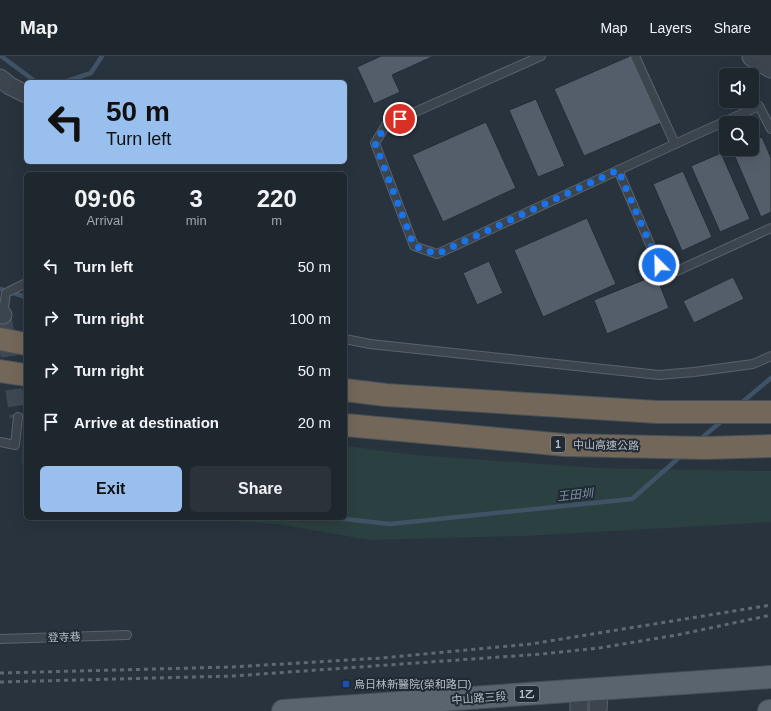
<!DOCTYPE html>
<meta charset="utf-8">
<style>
body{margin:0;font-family:Helvetica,"Noto Sans TC",sans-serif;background:#2b323a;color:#f1f3f6;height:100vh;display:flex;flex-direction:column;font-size:15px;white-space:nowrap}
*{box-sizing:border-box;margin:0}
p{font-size:13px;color:#a1a5aa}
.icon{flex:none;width:22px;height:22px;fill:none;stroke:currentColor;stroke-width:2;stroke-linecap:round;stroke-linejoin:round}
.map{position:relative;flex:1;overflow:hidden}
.sheet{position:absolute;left:24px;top:116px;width:323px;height:348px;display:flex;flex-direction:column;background:#1e262e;border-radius:6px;box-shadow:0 4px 16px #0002,0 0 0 1px #3c434a}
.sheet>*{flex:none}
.banner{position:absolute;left:24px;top:24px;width:323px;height:84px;border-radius:6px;box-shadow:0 4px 16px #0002,0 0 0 1px #3c434a;background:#98bfee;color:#111;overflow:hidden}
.fabs{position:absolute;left:719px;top:12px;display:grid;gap:8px}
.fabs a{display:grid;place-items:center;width:40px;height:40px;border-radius:6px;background:#1e262e;box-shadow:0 4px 16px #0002,0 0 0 1px #3c434a;font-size:20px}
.pin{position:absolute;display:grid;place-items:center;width:34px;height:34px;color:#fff;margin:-17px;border:2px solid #fff;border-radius:50%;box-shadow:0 1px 4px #0007}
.me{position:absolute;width:44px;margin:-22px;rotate:337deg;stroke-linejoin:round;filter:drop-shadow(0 0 3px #0008)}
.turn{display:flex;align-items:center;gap:14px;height:84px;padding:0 16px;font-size:18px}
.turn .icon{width:52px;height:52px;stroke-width:2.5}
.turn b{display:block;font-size:28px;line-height:34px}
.eta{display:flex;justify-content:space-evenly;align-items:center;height:68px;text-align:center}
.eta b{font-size:24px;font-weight:700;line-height:28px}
.action{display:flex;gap:8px;margin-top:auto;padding:8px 16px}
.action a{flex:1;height:46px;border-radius:6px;background:#98bfee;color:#111;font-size:16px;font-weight:700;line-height:46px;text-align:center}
.action a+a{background:#2b323a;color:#f1f3f6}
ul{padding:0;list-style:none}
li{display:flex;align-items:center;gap:12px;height:52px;padding:0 16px}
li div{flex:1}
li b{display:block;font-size:15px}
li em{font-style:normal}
header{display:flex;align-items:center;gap:24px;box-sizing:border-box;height:56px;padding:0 20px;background:#1e262e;border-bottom:1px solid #3c434a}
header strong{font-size:19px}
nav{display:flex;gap:22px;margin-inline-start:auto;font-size:14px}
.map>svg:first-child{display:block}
.green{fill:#2b4040}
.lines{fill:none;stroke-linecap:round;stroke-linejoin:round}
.stream{stroke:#405265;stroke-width:4.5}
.building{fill:#545e6b;stroke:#232c35}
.minor-tunnel{stroke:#3e4853;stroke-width:17;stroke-dasharray:17 8;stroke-linecap:butt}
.service-casing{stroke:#5a636c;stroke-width:10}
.minor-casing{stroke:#5a636c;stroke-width:19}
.tertiary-casing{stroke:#5a636c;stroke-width:23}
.primary-casing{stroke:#454e57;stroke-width:24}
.motorway-casing{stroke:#475059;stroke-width:24}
.service{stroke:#3c454e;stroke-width:8}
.minor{stroke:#3c454e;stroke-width:17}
.tertiary{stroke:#3c454e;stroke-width:21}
.primary{stroke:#5a646e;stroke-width:22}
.motorway{stroke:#73675a;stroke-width:22}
.rail{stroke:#5e6974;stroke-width:3;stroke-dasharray:4 4;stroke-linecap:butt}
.route{stroke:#1a73e8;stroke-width:7;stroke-dasharray:0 12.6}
.transit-dot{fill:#1a4fb4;stroke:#212a33;stroke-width:1.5}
.labels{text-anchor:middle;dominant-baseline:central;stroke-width:4;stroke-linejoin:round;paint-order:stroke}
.shield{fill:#212a33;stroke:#8b939c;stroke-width:1}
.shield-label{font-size:10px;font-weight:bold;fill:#b8c0c9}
.street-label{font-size:11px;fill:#b8c0c9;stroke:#212a33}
.poi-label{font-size:11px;fill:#b8c0c9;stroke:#212a33;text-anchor:start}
.water-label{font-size:12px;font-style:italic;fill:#7c92a9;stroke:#212a33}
</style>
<header>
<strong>Map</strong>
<nav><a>Map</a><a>Layers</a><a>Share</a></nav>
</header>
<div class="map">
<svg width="771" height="655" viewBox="0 0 771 655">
<rect width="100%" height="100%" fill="#28333e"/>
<g class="green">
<polygon points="24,354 26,354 26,408 21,407"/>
<polygon points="345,390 416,399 597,412 771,415 771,466 524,480 369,484 278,468 184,462 345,462"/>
</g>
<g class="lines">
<g class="stream">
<polyline points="1,0 36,26"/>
<polyline points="64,26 91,17 102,0"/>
<polyline points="0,233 26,241"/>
<polyline points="740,348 771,322"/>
<polyline points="698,385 723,364"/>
<polyline points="335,462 390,468 632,443 682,399"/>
</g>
</g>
<g class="building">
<polygon points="381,0 434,0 392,19 400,36 374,48 357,11"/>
<polygon points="630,0 634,0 663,66 584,100 554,33"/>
<polygon points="536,43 565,110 538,121 509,54"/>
<polygon points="486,66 516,132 443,166 412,99"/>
<polygon points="762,81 771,102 771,156 761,161 732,94 752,93 752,85"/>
<polygon points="721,97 750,163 720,176 691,110"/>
<polygon points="683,115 712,181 682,195 653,128"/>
<polygon points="587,162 616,228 543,261 514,194"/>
<polygon points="489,205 503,237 477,249 463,217"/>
<polygon points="656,219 669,252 607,278 594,244"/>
<polygon points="733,221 744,243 694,267 683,245"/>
</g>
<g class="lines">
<polyline class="minor-tunnel" points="3,259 18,361"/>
<g class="service-casing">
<g id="service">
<polyline points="541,0 386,69 375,87 414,190 437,198 675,88 759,50 771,73"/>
<polyline points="635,0 675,88"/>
<polyline points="618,114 659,209 677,215 771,172"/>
<polyline points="3,259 6,237 26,227"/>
<polyline points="345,283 370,288 659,319 694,316 753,308 771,300"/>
<polyline points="0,386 15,389 18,361"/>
<polyline points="0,583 127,579"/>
</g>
</g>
<g class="minor-casing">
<g id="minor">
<polyline points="0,22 10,30 26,38"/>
<polyline points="0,255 3,259"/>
<polyline points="579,655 579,635"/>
<polyline points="598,655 599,634"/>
</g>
</g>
<g class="tertiary-casing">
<polyline id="tertiary" points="753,0 771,11"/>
</g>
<g class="primary-casing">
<g id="primary">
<polyline points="283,655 771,621"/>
<polyline points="769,655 771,655"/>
</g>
</g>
<g class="motorway-casing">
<g id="motorway">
<polyline points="0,283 26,288"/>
<polyline points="0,315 26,319"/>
<polyline points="345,334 386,339 657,356 771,356"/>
<polyline points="345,369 565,389 705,392 771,390"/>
</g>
</g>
<use href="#service" class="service"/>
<use href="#minor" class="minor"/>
<use href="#tertiary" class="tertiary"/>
<use href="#primary" class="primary"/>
<use href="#motorway" class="motorway"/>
<g class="rail">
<polyline points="0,617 232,611 382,602 531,588 771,549"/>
<polyline points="0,626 233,620 542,598 599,592 677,579 771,559"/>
</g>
</g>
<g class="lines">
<polyline class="route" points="400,63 386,69 375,87 414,190 437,198 618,114 659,209"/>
</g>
<rect class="transit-dot" x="342" y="624" width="8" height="8" rx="2"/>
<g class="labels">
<g class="shield">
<rect x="551" y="380" width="14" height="16" rx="3"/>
<rect x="515" y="630" width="24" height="16" rx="3"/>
</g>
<g class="shield-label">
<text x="558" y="388">1</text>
<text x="527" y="638">1乙</text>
</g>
<g class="street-label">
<text transform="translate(606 389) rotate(1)">中山高速公路</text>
<text transform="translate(64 581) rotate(-2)">登寺巷</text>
<text transform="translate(479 642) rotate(-4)">中山路三段</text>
</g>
<g class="poi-label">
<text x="354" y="628">烏日林新醫院(榮和路口)</text>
</g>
<g class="water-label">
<text transform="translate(575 439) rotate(-6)">王田圳</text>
</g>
</g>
</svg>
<div class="fabs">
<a><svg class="icon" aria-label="sound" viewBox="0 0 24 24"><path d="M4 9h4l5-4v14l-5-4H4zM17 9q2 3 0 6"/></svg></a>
<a><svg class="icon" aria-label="search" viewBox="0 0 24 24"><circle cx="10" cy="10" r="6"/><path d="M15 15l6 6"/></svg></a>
</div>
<div class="pin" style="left:400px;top:63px;background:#d93025"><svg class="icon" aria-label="arrive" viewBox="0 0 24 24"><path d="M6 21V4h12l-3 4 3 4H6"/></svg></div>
<svg class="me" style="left:659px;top:209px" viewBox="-20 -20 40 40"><circle r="17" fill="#1a73e8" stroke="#fff" stroke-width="3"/><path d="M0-11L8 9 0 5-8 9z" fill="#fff"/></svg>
<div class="banner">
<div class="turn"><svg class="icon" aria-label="left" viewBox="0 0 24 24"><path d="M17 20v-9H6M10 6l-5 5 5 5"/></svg><div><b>50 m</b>Turn left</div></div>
</div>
<section class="sheet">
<div class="eta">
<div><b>09:06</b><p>Arrival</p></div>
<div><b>3</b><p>min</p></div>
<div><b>220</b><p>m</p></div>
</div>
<ul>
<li><svg class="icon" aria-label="left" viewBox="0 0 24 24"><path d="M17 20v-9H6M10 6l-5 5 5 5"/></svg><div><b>Turn left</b></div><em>50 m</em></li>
<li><svg class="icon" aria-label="right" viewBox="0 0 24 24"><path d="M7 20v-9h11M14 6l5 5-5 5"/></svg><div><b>Turn right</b></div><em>100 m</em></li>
<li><svg class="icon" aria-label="right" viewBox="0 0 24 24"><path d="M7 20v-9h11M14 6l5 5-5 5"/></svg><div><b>Turn right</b></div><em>50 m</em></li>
<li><svg class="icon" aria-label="arrive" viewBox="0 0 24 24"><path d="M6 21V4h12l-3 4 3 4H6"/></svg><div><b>Arrive at destination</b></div><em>20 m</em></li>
</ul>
<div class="action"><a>Exit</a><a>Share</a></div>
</section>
</div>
